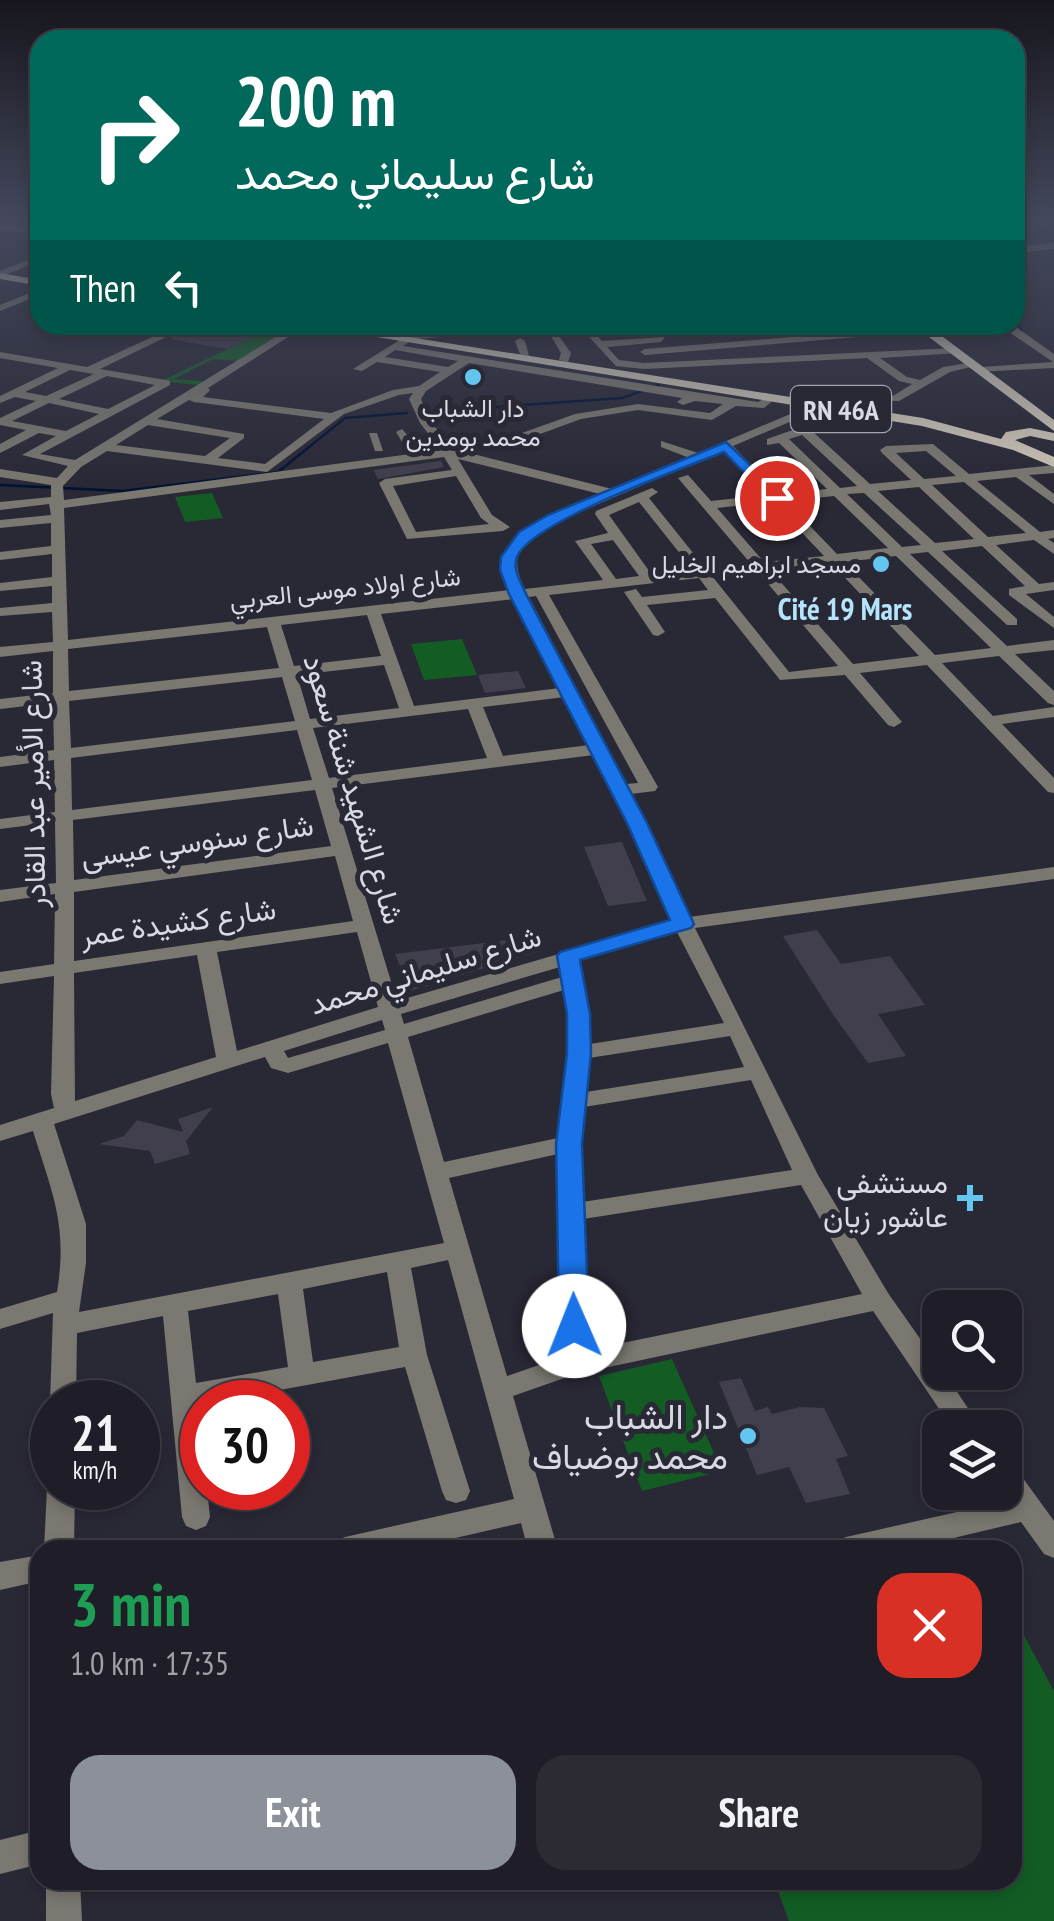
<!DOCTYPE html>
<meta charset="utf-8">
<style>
body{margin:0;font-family:"PT Sans Narrow",Vazirmatn,sans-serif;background:#2c2b34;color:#f1f3f6;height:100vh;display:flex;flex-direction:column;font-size:38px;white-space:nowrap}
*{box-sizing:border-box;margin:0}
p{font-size:32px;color:#a1a2a8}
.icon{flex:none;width:55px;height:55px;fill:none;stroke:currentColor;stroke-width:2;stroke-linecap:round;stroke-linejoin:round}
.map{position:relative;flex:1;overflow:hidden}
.sheet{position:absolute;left:30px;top:1540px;width:992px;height:350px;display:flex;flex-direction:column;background:#1f1e28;border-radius:30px;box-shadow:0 5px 15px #0003,0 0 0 2px #3c3c45}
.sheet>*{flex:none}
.banner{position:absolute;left:30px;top:30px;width:995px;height:305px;border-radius:30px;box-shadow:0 5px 15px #0003,0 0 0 2px #3c3c45;background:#00695c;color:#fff;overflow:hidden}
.controls{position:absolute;left:922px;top:1290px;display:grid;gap:20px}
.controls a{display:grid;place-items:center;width:100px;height:100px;border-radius:20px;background:#1f1e28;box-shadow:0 5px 15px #0003,0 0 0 2px #3c3c45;font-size:50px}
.speed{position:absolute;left:30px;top:1380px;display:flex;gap:20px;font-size:50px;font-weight:700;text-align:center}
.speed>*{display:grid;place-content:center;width:130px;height:130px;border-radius:50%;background:#1f1e28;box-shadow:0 5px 15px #0003,0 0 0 2px #3c3c45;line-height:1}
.speed small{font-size:25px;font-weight:400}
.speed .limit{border:15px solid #d22;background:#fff;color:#111}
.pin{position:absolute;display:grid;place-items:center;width:85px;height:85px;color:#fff;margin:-42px;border:5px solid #fff;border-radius:50%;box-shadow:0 2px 10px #0007}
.me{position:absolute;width:110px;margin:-55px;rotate:359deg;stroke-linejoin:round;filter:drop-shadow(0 0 8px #0008)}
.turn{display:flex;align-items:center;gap:35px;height:210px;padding:0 40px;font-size:45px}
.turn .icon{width:130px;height:130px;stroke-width:2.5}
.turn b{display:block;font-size:70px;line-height:85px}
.then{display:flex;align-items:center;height:95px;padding:0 40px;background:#0003;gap:20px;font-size:38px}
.round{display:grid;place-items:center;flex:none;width:105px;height:105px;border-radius:30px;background:#2c2b34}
.head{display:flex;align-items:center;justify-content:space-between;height:170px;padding:0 40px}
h1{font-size:60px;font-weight:600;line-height:75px;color:#1e9e55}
.button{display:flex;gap:20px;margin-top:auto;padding:20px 40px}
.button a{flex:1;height:115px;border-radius:30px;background:#8c9099;color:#fff;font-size:40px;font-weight:600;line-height:115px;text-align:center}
.button a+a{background:#2c2b34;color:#f1f3f6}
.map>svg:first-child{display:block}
.green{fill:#135d25}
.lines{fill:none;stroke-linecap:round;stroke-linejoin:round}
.stream{stroke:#001234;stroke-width:2.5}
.building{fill:#413f4e}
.minor{fill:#7b7871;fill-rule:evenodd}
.major{fill:#cec6b8;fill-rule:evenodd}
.route{fill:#1a73e8;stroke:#114b97;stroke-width:2.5}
.poi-dot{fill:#64c5ee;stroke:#292835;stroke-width:4}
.labels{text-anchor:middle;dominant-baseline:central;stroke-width:10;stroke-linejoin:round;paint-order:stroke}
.far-poi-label{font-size:25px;fill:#d9d9e2;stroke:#292835}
.far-street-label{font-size:25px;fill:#d9d9e2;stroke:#292835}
.shield{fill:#292835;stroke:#a4a4ae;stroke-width:2.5}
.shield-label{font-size:28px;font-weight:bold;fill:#d9d9e2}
.far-quarter-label{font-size:30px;font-weight:bold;fill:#b4e5fc;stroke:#292835}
.street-label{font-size:30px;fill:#d9d9e2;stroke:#292835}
.poi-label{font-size:30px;fill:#d9d9e2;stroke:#292835;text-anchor:end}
.near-poi-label{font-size:35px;fill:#d9d9e2;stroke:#292835;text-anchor:end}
</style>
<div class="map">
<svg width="1054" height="1921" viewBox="0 0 1054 1921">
<rect width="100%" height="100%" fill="#292835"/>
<g class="green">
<polygon points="278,325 290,328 238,361 213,359 174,379 203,381 198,385 161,381"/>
<polygon points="212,493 223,518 185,522 175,497"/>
<polygon points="462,639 477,675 424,680 411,644"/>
<polygon points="672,1359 722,1471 642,1491 599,1376"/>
<polygon points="1022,1632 1054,1691 1054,1921 789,1921 774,1880 1012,1880 1012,1635"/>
</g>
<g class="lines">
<g class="stream">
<polyline points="1023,219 1054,237"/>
<polyline points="1015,322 1022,331"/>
<polyline points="425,412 622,398 659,385"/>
<polyline points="0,485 123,491 278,472 345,418 407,413"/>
</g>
</g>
<g class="building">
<polygon points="197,325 278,325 227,349 170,339"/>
<polygon points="441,461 444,467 378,479 374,470"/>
<polygon points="518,671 526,688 485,693 478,675"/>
<polygon points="622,842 647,901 608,906 584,847"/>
<polygon points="817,930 841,964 890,956 925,1005 878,1014 906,1056 868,1063 832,1013 783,936"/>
<polygon points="525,938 540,951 410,991 395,954"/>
<polygon points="213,1107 186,1141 190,1154 155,1164 150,1151 99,1144 124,1136 137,1120 183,1132 178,1119"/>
<polygon points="741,1378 755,1411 768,1407 772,1414 800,1407 824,1408 848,1456 836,1459 850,1494 806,1503 789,1467 757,1475 719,1382"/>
</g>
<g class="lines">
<g class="minor">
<polygon points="1044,219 1054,219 1054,224"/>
<polygon points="0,224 40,228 40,234 0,230"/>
<polygon points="1054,243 1054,249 1015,253 1015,247"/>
<polygon points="40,255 40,261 0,277 0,271"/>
<polygon points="40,289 40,295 0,311 0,305"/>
<path d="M178,325h13l-91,44 66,11 4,1v4l-130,69 35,6 220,-135h12l-99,63 2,2 -7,7 128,16 62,-23 26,-4 21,-14 -63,-10 -15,9 -9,-2 58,-36 156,-8 -5,3 -149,11 -10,7 355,56 12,-7 6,3 -12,10 -28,-2 -24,14 -74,-10 -57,9 -74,27 -54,3 159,40 75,-32 -26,-10v-6l37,12 137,-58 58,1 19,-12 -13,-3 -32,-23 -223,11 -28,-3 -38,-41h10l14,16 63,-4 -4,5 -54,5 12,13 25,3 311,-15 4,5 -79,5 27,19 13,3 23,-13 31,-5 5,3 -29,7 -51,29 -58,-1 -108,46 46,48 48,-5 -48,-46 -12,2v-6l60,-21 42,-8 4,1v4l-61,16 58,53 41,-4 -29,-27 -2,-3 6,-4 47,-2 36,30 85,-9v8l-25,2 25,19v10l-38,-27 -39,4 63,51 14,-2v8l-6,1 6,4v11l-20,-14 -38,5 43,39 15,-2v8l-28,4 28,23v11l-45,-33v-6l16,-3 -43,-40 -40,5 75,68v6h-10l-79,-73 -18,2 97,92 47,-6v10l-39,4 39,37v14l-6,-2 -49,-47 -57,7 51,53 61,-9v10l-52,7 52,54v15l-6,-1 -121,-127 -67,8 42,49 -8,5 -6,-2 -43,-50 -65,5 -65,-82 -68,7 18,27 -7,4 -5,-1 -29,-43 12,-3 6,8 66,-7 -9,-12 -150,17 109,192 -3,4 -24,3 58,123 365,-50v12l-359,49 123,247 70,118 52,74v5h4l37,56h-29l-79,-117 -297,63 -63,22 45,154h-30l-7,-27 -118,27h-73l5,-9 10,-4 169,-38 -66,-239 -37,8 16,87 43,136 -4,9 -10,3 -10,-3 -4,-9 -37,-124 -207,38 4,83h5l3,29 -4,9 -10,4 -10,-4 -4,-9 -19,-201 -86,17 -1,69h-24v6l-2,-6 3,-89 -53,16v-20l57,-17c11,-68 -5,-99 -24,-161l-33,10v-16l54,-17 -3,-14 3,-118 -54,8v-12l54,-8 1,-70 -55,8v-12l56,-7 -1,-61 -55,7v-10l55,-7 -1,-52 -54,7v-10l54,-7 -1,-47 -53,6v-10l53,-6v-42l-53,6v-10l53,-5 -1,-30 -52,4v-8l52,-5v-17l-52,5v-8l52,-6v-23l-52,6v-8l51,-6v-23l-51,5v-8l51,-5 -2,-11 -49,6v-8l51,-5v-12l-51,-8v-8l57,9 11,-12 -46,-11 34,-19 -17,-3 -39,20v-9l26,-14 -26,-5v-7l36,-17 -21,-4 -15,6v-7l58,-28 -58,-10v-6l87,15zM395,350l63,11 -10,6 -63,-10zM469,363l213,35 -5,4 6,3 12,-4 28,3 -13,9 -72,-9 -63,10 -70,25 -58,3 -16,-20 -10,-23 5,-8zM70,370l24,4 -48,22 -21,-4zM107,376l48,9 -47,24 -49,-10zM413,393l-4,6 11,24 21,27 -377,50 -1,-14 18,-19 26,-16 160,21 77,-58 55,-19zM189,400l5,2 130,17 -59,45 -47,-6 26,-20v-4l-87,-15zM49,403l50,11 -33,17 -54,-10zM148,425l82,13 -25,18 -89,-11zM802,435l55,51 -17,2 -51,-49zM724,450l42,45 -55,6 -23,-26 -10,3 73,86 -45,5 -57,-71 9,-6 -6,-4 -56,23 -1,3 13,19 -33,8 28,39 -78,9c-20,-38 1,-51 34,-68zM926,451l30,25 -32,3 -28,-26zM444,457l8,13 -67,9 -6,4 28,56 96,-8 7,-4 -18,-12 -34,-56 142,35c-38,16 -91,29 -99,76l10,20 -443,50 -4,-132zM456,476l25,42 8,6 -73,8 -23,-46zM964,482l62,51 -38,4 -56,-52zM919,487l55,52 -39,4 -57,-52zM864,493l57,52 -19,2 -55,-53zM834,496l54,52 -51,6 -51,-53zM639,502l54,68 -41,5 -43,-60zM773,502l51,54 -60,6 -47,-54zM613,540l26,36 -23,3 -25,-35zM896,556l95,92 -56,7 -91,-93zM831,563l88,93 -66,8 -83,-94zM757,571l81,95 -49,6 -77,-96zM536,596l102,187 -12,1 -97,-187zM515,599l45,89 -146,18 -33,-92zM367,615l14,41 -87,10 -13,-41zM267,627l12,41 -210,23 -1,-42zM384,665l15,43 -89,11 -13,-44zM282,677l13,44 -224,27 -2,-47zM565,697l24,48 -86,11 -20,-49zM468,709l19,49 -158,20 -16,-50zM297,730l15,50 -240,30 -1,-52zM594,755l78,166 -275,80 -65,-213zM315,790l16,56 -257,34 -1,-60zM335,856l18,65 -279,40v-69zM357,932l21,75 -141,44 -20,-99zM677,932l47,91 -134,21 -1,-29 -10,-54zM197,955l19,102 -141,44 -1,-128zM560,967l2,10 -158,47 -3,-10zM564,990c9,49 0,98 -6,148l-114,24 -36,-125zM382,1020l3,10 -97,28 -4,-7zM730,1036l14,31 -158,25 3,-34zM388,1043l56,200 -365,69 7,-49v-39l-32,-100 211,-67 6,11 17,5zM751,1080l41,90 -210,32 -2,-58 4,-37zM558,1154l4,203 -55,19 -58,-198zM801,1185l61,109 -274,56 -5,-131zM387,1272l12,75 -86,15 -10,-73zM278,1294l10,73 -92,16 -8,-72z"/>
<polygon points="1013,325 1054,354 1054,368 977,372 977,368 981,367 1053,362 1009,332 930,337 925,334"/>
<polygon points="925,326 929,331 645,355 640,352 645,349"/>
<polygon points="551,336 559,336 571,353 568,362 559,360 561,353"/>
<polygon points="520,338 525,341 529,356 520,354 515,341"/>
<polygon points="402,429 416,445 414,448 404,445 396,432"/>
<polygon points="369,433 377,433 383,451 375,451"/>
<polygon points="1005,1464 1015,1467 1054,1521 1054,1558 1044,1554 1021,1522 903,1550 831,1550 836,1541 846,1537 1006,1501 1001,1492 1005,1492"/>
<polygon points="51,1479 52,1488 75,1488 74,1550 44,1550 47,1488"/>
<polygon points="40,1555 40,1581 0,1590 0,1562"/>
<polygon points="40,1830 40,1864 0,1874 0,1840"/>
<polygon points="46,1880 80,1880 82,1921 46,1921"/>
</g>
<g class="major">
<polygon points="0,273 40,280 40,286 0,279"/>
<polygon points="303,325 333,325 923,418 1001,439 1006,432 1030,428 1054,433 1054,441 1030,436 1015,440 1054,457 1054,467 1013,450 922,426"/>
<polygon points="913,325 927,325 1054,420 1054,431"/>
</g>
</g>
<linearGradient id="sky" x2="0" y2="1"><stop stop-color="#17161d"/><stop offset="0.45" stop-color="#43485c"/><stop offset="1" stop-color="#43485c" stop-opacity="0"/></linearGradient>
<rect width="1054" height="488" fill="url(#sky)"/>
<path class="route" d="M726,442l56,53v6h-10l-48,-49c-40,16 -194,70 -207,105 -5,12 4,25 9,37l121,229 47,101 -3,4 -111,32 10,54 1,39 -9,91 7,182 -5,8 -10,3 -10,-3 -5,-8 -3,-182 11,-91v-39l-10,-58 3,-4 110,-32 -43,-97 -118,-229 -9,-24 1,-13 18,-25 29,-17z"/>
<g class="poi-dot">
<circle cx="473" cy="377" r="10"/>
<circle cx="881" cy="564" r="10"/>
<path d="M965 1183h10v10h10v10h-10v10h-10v-10h-10v-10h10z"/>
<circle cx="748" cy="1436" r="10"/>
</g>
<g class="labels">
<g class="far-poi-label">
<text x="473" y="408">دار الشباب<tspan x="473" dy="29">محمد بومدين</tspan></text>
<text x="861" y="564" text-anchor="end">مسجد ابراهيم الخليل</text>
</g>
<g class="far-street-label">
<text transform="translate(345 588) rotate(-6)">شارع اولاد موسى العربي</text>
</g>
<rect class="shield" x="791" y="386" width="100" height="46" rx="8"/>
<g class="shield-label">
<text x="841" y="409">RN 46A</text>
</g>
<g class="far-quarter-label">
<text x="845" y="608">Cité 19 Mars</text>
</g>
<g class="street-label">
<text transform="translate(32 784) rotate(-91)">شارع الأمير عبد القادر</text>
<text transform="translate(355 789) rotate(73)">شارع الشهيد شنة سعود</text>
<text transform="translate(197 840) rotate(-8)">شارع سنوسي عيسى</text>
<text transform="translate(178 921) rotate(-8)">شارع كشيدة عمر</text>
<text transform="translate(425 969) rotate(-17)">شارع سليماني محمد</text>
</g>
<g class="poi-label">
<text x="948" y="1181">مستشفى<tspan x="948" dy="34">عاشور زيان</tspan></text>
</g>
<g class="near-poi-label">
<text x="728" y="1416">دار الشباب<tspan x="728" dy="40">محمد بوضياف</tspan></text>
</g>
</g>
</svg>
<div class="controls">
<a><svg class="icon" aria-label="search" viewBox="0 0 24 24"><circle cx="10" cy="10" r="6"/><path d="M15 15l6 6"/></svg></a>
<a><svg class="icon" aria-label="layers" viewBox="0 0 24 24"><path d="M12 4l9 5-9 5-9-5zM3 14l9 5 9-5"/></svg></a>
</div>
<div class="speed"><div>21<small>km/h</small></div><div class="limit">30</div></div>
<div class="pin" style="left:777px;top:498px;background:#d93025"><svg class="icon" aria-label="arrive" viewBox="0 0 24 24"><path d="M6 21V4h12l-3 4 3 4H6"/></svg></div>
<svg class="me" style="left:574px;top:1326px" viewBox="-20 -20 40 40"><circle r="19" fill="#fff"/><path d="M0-13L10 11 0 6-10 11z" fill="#1a73e8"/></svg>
<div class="banner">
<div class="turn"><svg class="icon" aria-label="right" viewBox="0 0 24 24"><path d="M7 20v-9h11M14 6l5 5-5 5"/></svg><div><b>200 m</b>شارع سليماني محمد</div></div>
<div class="then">Then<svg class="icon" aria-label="left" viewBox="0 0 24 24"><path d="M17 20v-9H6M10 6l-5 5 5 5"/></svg></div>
</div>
<section class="sheet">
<div class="head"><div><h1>3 min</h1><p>1.0 km · 17:35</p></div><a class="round" style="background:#d93025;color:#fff"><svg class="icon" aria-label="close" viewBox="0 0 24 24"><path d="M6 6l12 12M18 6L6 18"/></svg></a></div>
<div class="button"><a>Exit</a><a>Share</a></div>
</section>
</div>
